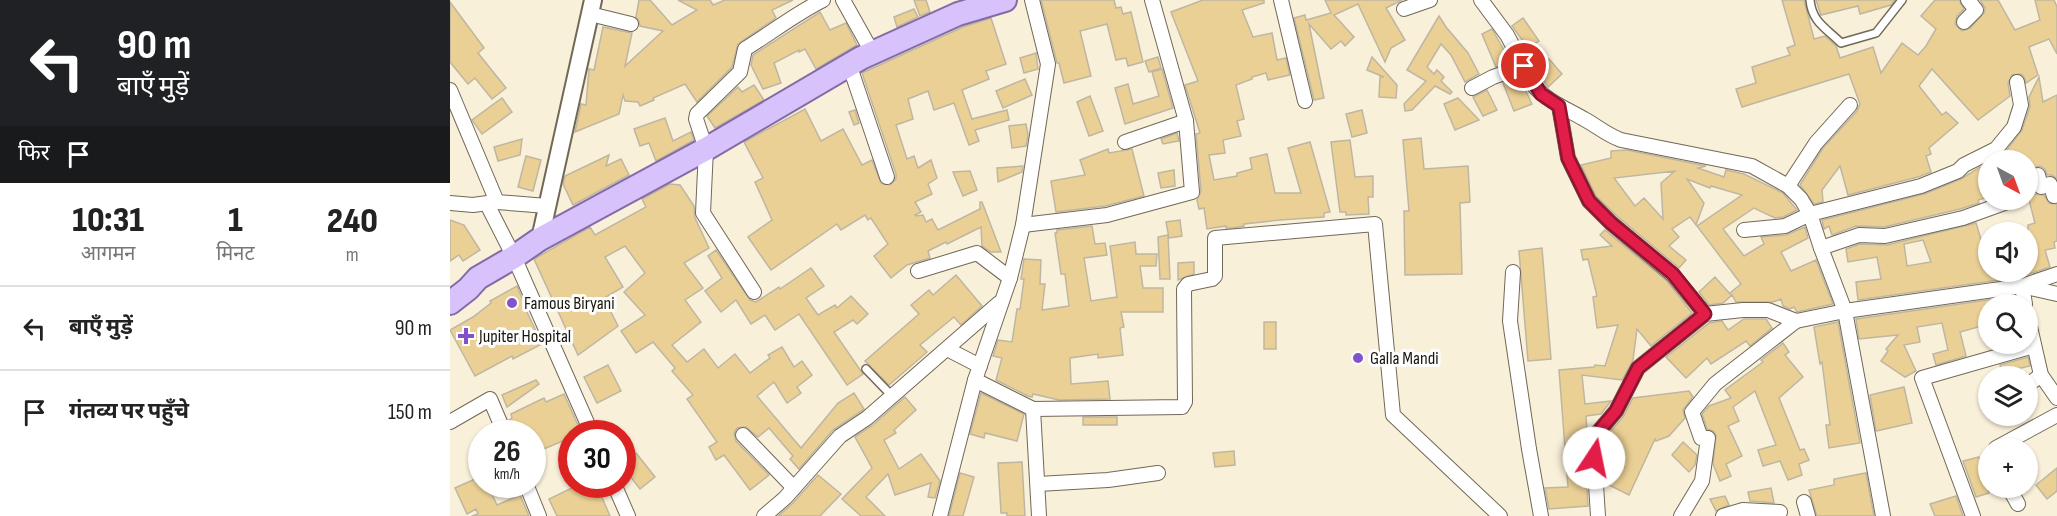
<!DOCTYPE html>
<html lang="hi">
<meta charset="utf-8">
<style>
body{margin:0;font-family:"Sofia Sans Condensed","Noto Sans Devanagari",sans-serif;background:#f2f2f2;color:#222;height:100vh;display:flex;flex-direction:column;font-size:22px;white-space:nowrap}
*{box-sizing:border-box;margin:0}
p{font-size:20px;color:#767676}
.icon{flex:none;width:33px;height:33px;fill:none;stroke:currentColor;stroke-width:2;stroke-linecap:round;stroke-linejoin:round}
.map{position:relative;flex:1;overflow:hidden}
.drawer{display:flex;flex-direction:column;background:#fff;width:450px}
.drawer>*{flex:none}
.banner{background:#202124;color:#fff;overflow:hidden}
.needle{width:39px;rotate:139deg}
.controls{position:absolute;left:1528px;top:150px;display:grid;gap:12px}
.controls a{display:grid;place-items:center;width:60px;height:60px;border-radius:50%;background:#fff;box-shadow:0 2px 4px #0004;font-size:30px}
.speed{position:absolute;left:18px;top:420px;display:flex;gap:12px;font-size:30px;font-weight:700;text-align:center}
.speed>*{display:grid;place-content:center;width:78px;height:78px;border-radius:50%;background:#fff;box-shadow:0 2px 4px #0004;line-height:1}
.speed small{font-size:15px;font-weight:400}
.speed .limit{border:9px solid #d22;background:#fff;color:#111}
.pin{position:absolute;display:grid;place-items:center;width:51px;height:51px;color:#fff;margin:-26px;border:3px solid #fff;border-radius:50%;box-shadow:0 2px 6px #0007}
.me{position:absolute;width:66px;margin:-33px;rotate:11deg;stroke-linejoin:round;filter:drop-shadow(0 0 4px #0008)}
.turn{display:flex;align-items:center;gap:21px;height:126px;padding:0 18px;font-size:27px}
.turn .icon{width:78px;height:78px;stroke-width:2.5}
.turn b{display:block;font-size:42px;line-height:51px}
.then{display:flex;align-items:center;height:57px;padding:0 18px;background:#0003;gap:12px;font-size:22px}
.eta{display:flex;justify-content:space-evenly;align-items:center;height:102px;text-align:center}
.eta b{font-size:36px;font-weight:800;line-height:42px}
ul{padding:0;list-style:none}
li{display:flex;align-items:center;gap:18px;height:84px;padding:0 18px;border-top:2px solid #e0e0e0}
li div{flex:1}
li b{display:block;font-size:22px}
li em{font-style:normal}
main{display:flex;flex:1;min-height:0}
.map>svg:first-child{display:block}
.building{fill:#ebd095;stroke:#bfb6a1;stroke-width:1.5;fill-rule:evenodd}
.lines{fill:none;stroke-linecap:round;stroke-linejoin:round}
.service-casing{stroke:#716856;stroke-width:10}
.minor-casing{stroke:#716856;stroke-width:16}
.tertiary-casing{stroke:#716856;stroke-width:20}
.primary-casing{stroke:#846ba6;stroke-width:26}
.service{stroke:#fff;stroke-width:7}
.minor{stroke:#fff;stroke-width:14}
.tertiary{stroke:#fff;stroke-width:16}
.primary{stroke:#d7c2fb;stroke-width:22}
.route-casing{stroke:#92132f;stroke-width:15}
.route{stroke:#e11d48;stroke-width:10}
.poi-dot{fill:#8551c9;stroke:#fefefe;stroke-width:2}
.labels{text-anchor:middle;dominant-baseline:central;stroke-width:6;stroke-linejoin:round;paint-order:stroke}
.poi-label{font-size:18px;fill:#19160e;stroke:#fefefe;text-anchor:start}
</style>
<main>
<section class="drawer">
<div class="banner">
<div class="turn"><svg class="icon" aria-label="left" viewBox="0 0 24 24"><path d="M17 20v-9H6M10 6l-5 5 5 5"/></svg><div><b>90 m</b>बाएँ मुड़ें</div></div>
<div class="then">फिर<svg class="icon" aria-label="arrive" viewBox="0 0 24 24"><path d="M6 21V4h12l-3 4 3 4H6"/></svg></div>
</div>
<div class="eta">
<div><b>10:31</b><p>आगमन</p></div>
<div><b>1</b><p>मिनट</p></div>
<div><b>240</b><p>m</p></div>
</div>
<ul>
<li><svg class="icon" aria-label="left" viewBox="0 0 24 24"><path d="M17 20v-9H6M10 6l-5 5 5 5"/></svg><div><b>बाएँ मुड़ें</b></div><em>90 m</em></li>
<li><svg class="icon" aria-label="arrive" viewBox="0 0 24 24"><path d="M6 21V4h12l-3 4 3 4H6"/></svg><div><b>गंतव्य पर पहुँचे</b></div><em>150 m</em></li>
</ul>
</section>
<div class="map">
<svg width="1607" height="516" viewBox="0 0 1607 516">
<rect width="100%" height="100%" fill="#f9f0da"/>
<g class="building">
<polygon points="189,0 200,0 222,25 247,10 228,0 260,0 263,5 275,0 343,0 322,10 326,18 288,44 282,67 247,102 235,84 203,98 204,100 190,106 188,102 175,101 173,95 169,114 125,132 131,104 136,105 139,69 144,70 153,27 182,33 175,66 213,31 190,26 189,21 186,17"/>
<polygon points="464,0 476,0 480,12 470,16"/>
<polygon points="591,0 664,0 666,8 671,7 673,14 681,12 693,62 678,66 676,58 666,60 657,24 630,31 641,76 614,83 609,63 607,63"/>
<polygon points="753,0 814,0 814,3 792,10 803,37 822,33 827,60 836,58 840,75 818,80 816,73 802,77 802,79 786,85 794,119 787,121 791,136 773,140 775,153 759,155 764,180 787,176 787,173 802,169 800,158 817,154 825,193 851,193 838,148 860,142 880,212 874,213 874,217 830,220 794,224 794,226 782,228 776,228 776,226 757,229 754,208 749,209 747,200 751,191 746,134 750,133 735,85 748,81 721,12"/>
<polygon points="875,0 952,0 936,8 955,40 941,48 935,62 908,4 884,15 904,37 895,46 891,41 881,49 859,24 874,98 864,100 844,18 855,15 856,20 881,13"/>
<polygon points="1332,0 1354,0 1364,39 1375,36 1386,46 1390,58 1423,47 1431,73 1452,43 1468,55 1476,46 1486,29 1471,16 1485,0 1509,0 1514,9 1507,16 1505,24 1512,31 1520,28 1534,13 1535,8 1530,0 1548,0 1565,30 1590,20 1585,0 1604,0 1607,7 1607,54 1599,39 1579,47 1588,75 1576,83 1574,77 1571,74 1562,75 1558,83 1560,96 1528,120 1482,69 1469,86 1492,115 1496,112 1508,123 1479,148 1481,154 1476,156 1481,172 1468,177 1398,195 1390,166 1372,190 1373,202 1364,204 1350,185 1373,148 1407,111 1410,104 1399,74 1292,107 1286,89 1306,83 1302,67 1340,55 1337,48 1345,45"/>
<polygon points="1366,0 1445,0 1441,5 1410,14 1408,6 1371,15"/>
<polygon points="0,2 34,48 28,53 56,88 42,99 25,78 18,84 0,62"/>
<polygon points="464,9 468,17 447,27 444,17"/>
<polygon points="370,12 380,30 396,23 407,45 366,69 355,49 349,52 349,50 324,63 331,83 313,89 301,65 303,55"/>
<polygon points="989,16 996,27 1018,53 1029,74 1015,82 1001,55 991,44 977,67 984,74 987,70 994,77 991,81 1002,92 1000,94 985,86 962,110 955,111 954,104 976,81 957,70"/>
<polygon points="541,18 556,64 536,71 539,79 512,90 522,119 557,110 559,120 525,130 529,141 519,145 504,103 484,110 478,91 458,99 463,119 446,125 457,159 464,156 468,168 481,160 487,178 478,184 482,194 465,202 471,212 465,215 466,216 473,215 476,222 482,219 488,230 530,209 530,202 532,202 551,252 541,252 532,246 531,227 497,244 496,242 478,251 480,258 457,265 441,278 424,256 438,244 421,218 418,220 415,215 391,230 387,224 321,270 298,237 322,220 305,182 313,178 294,142 355,109 371,141 393,129 412,165 422,160 431,183 440,185 446,179 446,174 412,73 513,27"/>
<polygon points="1073,18 1089,41 1078,48 1062,26"/>
<polygon points="1042,29 1060,61 1046,67 1032,34"/>
<polygon points="586,53 588,69 574,73 570,58"/>
<polygon points="708,57 711,68 699,72 695,61"/>
<polygon points="922,57 947,85 946,98 929,97 930,77 934,77 917,70"/>
<polygon points="1099,59 1112,74 1098,87 1086,70"/>
<polygon points="712,69 723,108 675,124 665,88 678,84 683,104 709,96 702,72"/>
<polygon points="1069,77 1082,104 1064,111 1053,83"/>
<polygon points="1589,77 1593,102 1607,95 1607,179 1602,175 1597,175 1595,169 1590,166 1578,169 1578,160 1551,160 1561,154 1556,151 1572,130 1580,107 1579,97"/>
<polygon points="575,79 582,95 553,108 546,91"/>
<polygon points="304,85 314,100 265,128 257,116 288,87 292,92"/>
<polygon points="1037,90 1047,110 1033,116 1023,97"/>
<polygon points="640,96 653,131 639,136 627,102"/>
<polygon points="52,98 62,112 32,134 22,120"/>
<polygon points="1008,98 1029,120 1005,130 994,104"/>
<polygon points="405,110 409,123 404,125 399,112"/>
<polygon points="912,110 917,133 902,137 896,114"/>
<polygon points="215,118 223,141 241,132 244,140 206,161 199,143 190,146 184,129"/>
<polygon points="576,124 578,135 576,146 562,148 559,126"/>
<polygon points="727,133 729,141 713,144 711,139"/>
<polygon points="971,138 974,169 1018,166 1020,202 1010,203 1012,274 955,275 954,211 959,211 953,140"/>
<polygon points="72,139 70,155 48,161 44,147"/>
<polygon points="900,140 905,177 923,176 923,197 918,197 919,214 896,215 896,212 890,212 881,142"/>
<polygon points="658,149 659,153 682,149 694,196 655,206 606,212 601,181 635,175 630,160"/>
<path d="M1177,150l79,16 -8,2 26,9 2,-7 18,4 39,19 14,17 -14,7 -8,1 -21,-10 -31,21 21,27 20,-12 -3,-7 25,-2 19,-8 3,11 -27,14 10,19 25,-11 17,44 -36,8 -3,-5 -4,2 -7,-3 -2,-7 -8,3h-37l-4,-7 -9,8 -14,2 -10,-13 16,-15 16,18 -1,-2 11,-9 -44,-58 45,-31 -31,-9 -1,2 -23,-9 17,24 -8,22 -6,-8 -18,12 7,8 -10,9 17,14 -7,8 -62,-52 -21,-20 -15,-31 30,-7v-7zM1225,171l-14,12 2,36 -19,-21 -9,8 -21,-28z"/>
<polygon points="159,155 156,166 171,159 179,175 123,205 113,184 115,176"/>
<polygon points="76,156 91,160 83,191 68,187"/>
<polygon points="573,166 572,172 548,182 547,168"/>
<polygon points="1530,167 1539,190 1539,197 1528,200 1529,203 1510,209 1434,227 1406,226 1382,235 1379,226 1374,229 1372,220 1474,194 1511,179"/>
<polygon points="724,170 725,186 711,188 708,173"/>
<polygon points="520,171 527,190 513,196 503,172"/>
<polygon points="220,184 230,185 244,206 245,218 259,248 234,263 253,288 235,300 251,322 222,345 237,362 254,349 268,368 285,354 300,373 320,358 318,355 332,347 344,367 352,361 362,375 347,387 351,393 337,403 324,382 307,396 351,448 388,403 404,393 414,409 383,430 349,469 340,459 343,456 319,428 308,437 296,427 287,428 284,433 286,441 319,475 300,490 274,455 266,460 259,447 267,442 237,399 243,395 222,371 225,368 203,342 186,353 171,331 195,315 174,292 195,273 175,246 155,257 173,287 154,298 168,326 128,355 84,259 140,227 145,235 196,207 192,199"/>
<path d="M1582,187l3,7 9,1 5,8 8,1v37l-3,1 1,6 -10,2 5,17 -30,10 -162,23 -2,-18 25,-3 -4,-22 -29,5 -2,-13 14,-5 27,1 89,-22 9,30 4,-1v20h39v-47l7,-2 -7,-27v-8zM1473,240l8,22 -24,4 -3,-22z"/>
<polygon points="0,220 14,225 30,250 13,261 9,255 0,261"/>
<polygon points="730,220 732,236 719,238 716,222"/>
<polygon points="642,226 645,244 655,243 657,255 634,258 641,301 667,297 660,246 685,242 686,254 707,254 706,266 690,266 693,288 713,288 713,312 671,312 674,327 670,328 673,355 648,358 648,354 620,358 621,384 658,381 660,399 609,400 583,394 582,397 578,396 546,380 552,358 543,356 548,340 562,342 567,309 570,309 574,279 571,279 574,259 591,260 590,284 595,284 592,310 619,306 615,274 611,274 605,233 607,233 607,230"/>
<polygon points="1155,230 1217,281 1242,313 1201,346 1187,329 1183,360 1172,380 1132,375 1135,404 1161,401 1151,414 1136,416 1137,431 1134,439 1138,506 1099,509 1095,488 1118,487 1109,370 1144,367 1145,365 1155,366 1168,325 1147,328 1143,297 1147,296 1138,259 1133,260 1131,250 1162,246 1150,235"/>
<polygon points="718,235 720,279 710,279 708,237"/>
<polygon points="1092,248 1101,359 1078,361 1069,251"/>
<polygon points="266,250 300,300 306,302 329,287 330,289 361,268 374,286 356,298 368,315 385,305 387,308 401,296 418,314 407,324 403,320 384,332 413,374 397,385 349,314 325,330 315,315 301,324 286,300 271,312 255,291 272,278 258,256"/>
<polygon points="744,262 744,274 728,280 728,263"/>
<polygon points="506,275 532,306 511,325 504,317 470,345 477,352 439,385 415,361 469,314 461,305 479,290 483,295"/>
<polygon points="67,286 77,310 76,310 92,344 63,359 62,356 25,376 0,330 23,317 41,303 40,301"/>
<polygon points="1565,296 1566,304 1539,304 1539,324 1510,332 1516,356 1486,365 1483,354 1498,350 1492,323 1467,327 1470,342 1454,345 1466,371 1455,377 1431,361 1438,351 1436,349 1448,335 1409,339 1406,319"/>
<polygon points="1294,319 1316,319 1322,328 1300,346 1296,341 1261,364 1257,358 1236,378 1216,357 1259,323 1272,321 1278,330"/>
<rect x="814" y="322" width="12" height="27"/>
<polygon points="1388,322 1410,443 1379,448 1376,425 1380,425 1372,362 1370,364 1364,327"/>
<polygon points="1333,343 1339,352 1335,355 1353,377 1329,398 1350,450 1354,449 1359,460 1349,464 1352,475 1338,480 1330,461 1313,466 1308,450 1326,445 1305,391 1283,407 1289,421 1278,426 1292,456 1276,464 1281,476 1270,481 1263,464 1266,435 1263,431 1257,429 1252,414 1259,406 1281,398 1275,390 1313,362 1311,360"/>
<polygon points="1578,357 1580,366 1552,372 1550,365"/>
<polygon points="158,365 171,391 147,403 134,377"/>
<polygon points="86,380 89,384 57,407 52,395"/>
<polygon points="1454,387 1462,423 1426,431 1420,395"/>
<polygon points="1239,391 1243,397 1233,410 1235,418 1219,436 1206,441 1205,439 1179,495 1155,483 1152,441 1173,417 1183,398"/>
<polygon points="531,393 574,414 567,441 535,433 534,438 520,434"/>
<polygon points="114,394 131,432 122,434 122,437 82,454 82,434 64,434 59,420 62,418 61,414 94,398 96,402"/>
<polygon points="455,397 466,410 444,430 446,433 434,440 449,469 471,454 490,481 485,498 478,497 481,483 445,495 438,474 416,497 435,516 411,516 392,499 422,468 405,437 423,425"/>
<rect x="633" y="417" width="34" height="8"/>
<polygon points="1233,442 1247,455 1245,465 1239,472 1222,455"/>
<polygon points="784,451 785,465 765,467 763,453"/>
<polygon points="186,453 205,477 190,489 179,475 182,473 174,463"/>
<polygon points="1529,457 1539,493 1526,497 1513,461"/>
<polygon points="572,462 575,516 557,516 557,513 551,513 548,463"/>
<polygon points="1607,468 1607,491 1597,499 1586,485"/>
<polygon points="510,473 524,477 513,516 499,516"/>
<polygon points="1416,473 1424,516 1367,516 1359,490 1384,485 1384,479"/>
<polygon points="368,475 391,494 370,516 328,516 342,504"/>
<polygon points="32,476 32,484 37,484 47,505 70,495 79,516 22,516 28,514 26,509 17,514 5,488"/>
<polygon points="130,484 146,484 160,516 107,516 99,499"/>
<polygon points="1321,488 1324,503 1300,501 1298,492"/>
<polygon points="1275,496 1279,505 1266,511 1260,499"/>
<polygon points="1506,496 1513,516 1485,516 1480,504"/>
</g>
<g class="lines">
<g class="service-casing">
<g id="service">
<path d="M1360,0c2,22 16,28 31,43l35,-10 26,-33"/>
<polyline points="416,369 442,396"/>
</g>
</g>
<g class="minor-casing">
<g id="minor">
<polyline points="393,0 422,52"/>
<polyline points="831,0 855,101"/>
<path d="M1031,0l26,35 28,52c13,15 32,22 49,32 13,7 23,16 37,21l131,26 36,20 13,13 9,15 11,34 24,63 38,205"/>
<polyline points="954,9 980,0"/>
<polyline points="140,14 181,24"/>
<polyline points="1514,22 1526,10 1518,0"/>
<polyline points="399,64 437,177"/>
<polyline points="1022,88 1043,77 1074,66"/>
<polyline points="0,90 47,202 97,206"/>
<polyline points="1109,106 1118,158 1139,201 1161,223 1223,275 1255,314"/>
<polyline points="675,142 736,121"/>
<polyline points="1578,179 1588,175 1591,187 1600,184 1604,196 1607,195"/>
<polyline points="1338,186 1366,143 1400,105"/>
<polyline points="0,203 23,205 45,202"/>
<polyline points="37,204 64,257 142,434"/>
<polyline points="573,225 657,215 742,192 736,121 702,0"/>
<polyline points="1294,230 1335,226 1360,214 1471,186 1508,171 1514,165 1546,149 1564,127 1571,105 1567,82"/>
<polyline points="1371,248 1409,235 1435,236 1513,218 1563,200"/>
<polyline points="468,271 527,253 560,278"/>
<polyline points="1063,272 1060,321 1079,449 1091,516"/>
<path d="M304,292l-51,-79 3,-64 -10,-30 1,-5 43,-42 5,-23c26,-16 50,-35 78,-49"/>
<polyline points="1575,304 1572,286 1607,274"/>
<polyline points="1578,318 1591,375 1607,398"/>
<polyline points="497,349 530,366"/>
<polyline points="525,380 583,409 732,407 735,402 734,289 738,284 762,279 765,276 765,238 925,224 943,415 1050,516"/>
<polyline points="1578,385 1591,375"/>
<polyline points="583,409 589,516"/>
<polyline points="0,422 40,399 55,434"/>
<polyline points="293,435 344,488"/>
<polyline points="1546,448 1607,415"/>
<polyline points="76,484 89,516"/>
<polyline points="164,484 178,516"/>
<polyline points="588,484 658,480 708,473"/>
<polyline points="1559,488 1568,504"/>
<polyline points="1354,502 1358,516"/>
<polyline points="314,516 335,498 390,436 417,418 549,303"/>
<polyline points="490,516 525,380 560,278 573,225 598,64 582,0"/>
<polyline points="1148,516 1143,438 1166,411 1188,368 1255,314 1293,310 1318,310 1346,321 1395,311 1572,286 1607,294"/>
<polyline points="1231,516 1252,481 1258,438 1251,438 1242,412 1265,384 1346,321"/>
<polyline points="1273,516 1293,510 1330,512"/>
<polyline points="1523,516 1472,378 1584,346"/>
</g>
</g>
<g class="tertiary-casing">
<polyline id="tertiary" points="90,239 143,0"/>
</g>
<g class="primary-casing">
<polyline id="primary" points="0,303 18,289 28,278 64,257 90,239 256,149 411,58 508,14 555,0"/>
</g>
<use href="#service" class="service"/>
<use href="#minor" class="minor"/>
<use href="#tertiary" class="tertiary"/>
<use href="#primary" class="primary"/>
</g>
<g class="lines">
<g class="route-casing">
<polyline id="route" points="1074,66 1091,94 1109,106 1118,158 1139,201 1161,223 1223,274 1255,314 1188,368 1166,411 1143,438 1144,458"/>
</g>
<use href="#route" class="route"/>
</g>
<g class="poi-dot">
<circle cx="62" cy="303" r="6"/>
<path d="M13 327h6v6h6v6h-6v6h-6v-6h-6v-6h6z"/>
<circle cx="908" cy="358" r="6"/>
</g>
<g class="labels">
<g class="poi-label">
<text x="74" y="303">Famous Biryani</text>
<text x="29" y="336">Jupiter Hospital</text>
<text x="920" y="358">Galla Mandi</text>
</g>
</g>
</svg>
<div class="controls">
<a><svg class="needle" viewBox="-14 -14 28 28"><path d="M0-13l5 13h-10z" fill="#e53935"/><path d="M0 13l5-13h-10z" fill="#767676"/></svg></a>
<a><svg class="icon" aria-label="sound" viewBox="0 0 24 24"><path d="M4 9h4l5-4v14l-5-4H4zM17 9q2 3 0 6"/></svg></a>
<a><svg class="icon" aria-label="search" viewBox="0 0 24 24"><circle cx="10" cy="10" r="6"/><path d="M15 15l6 6"/></svg></a>
<a><svg class="icon" aria-label="layers" viewBox="0 0 24 24"><path d="M12 4l9 5-9 5-9-5zM3 14l9 5 9-5"/></svg></a>
<a>+</a>
</div>
<div class="speed"><div>26<small>km/h</small></div><div class="limit">30</div></div>
<div class="pin" style="left:1074px;top:66px;background:#d93025"><svg class="icon" aria-label="arrive" viewBox="0 0 24 24"><path d="M6 21V4h12l-3 4 3 4H6"/></svg></div>
<svg class="me" style="left:1144px;top:458px" viewBox="-20 -20 40 40"><circle r="19" fill="#fff"/><path d="M0-13L10 11 0 6-10 11z" fill="#e11d48"/></svg>
</div>
</main>
